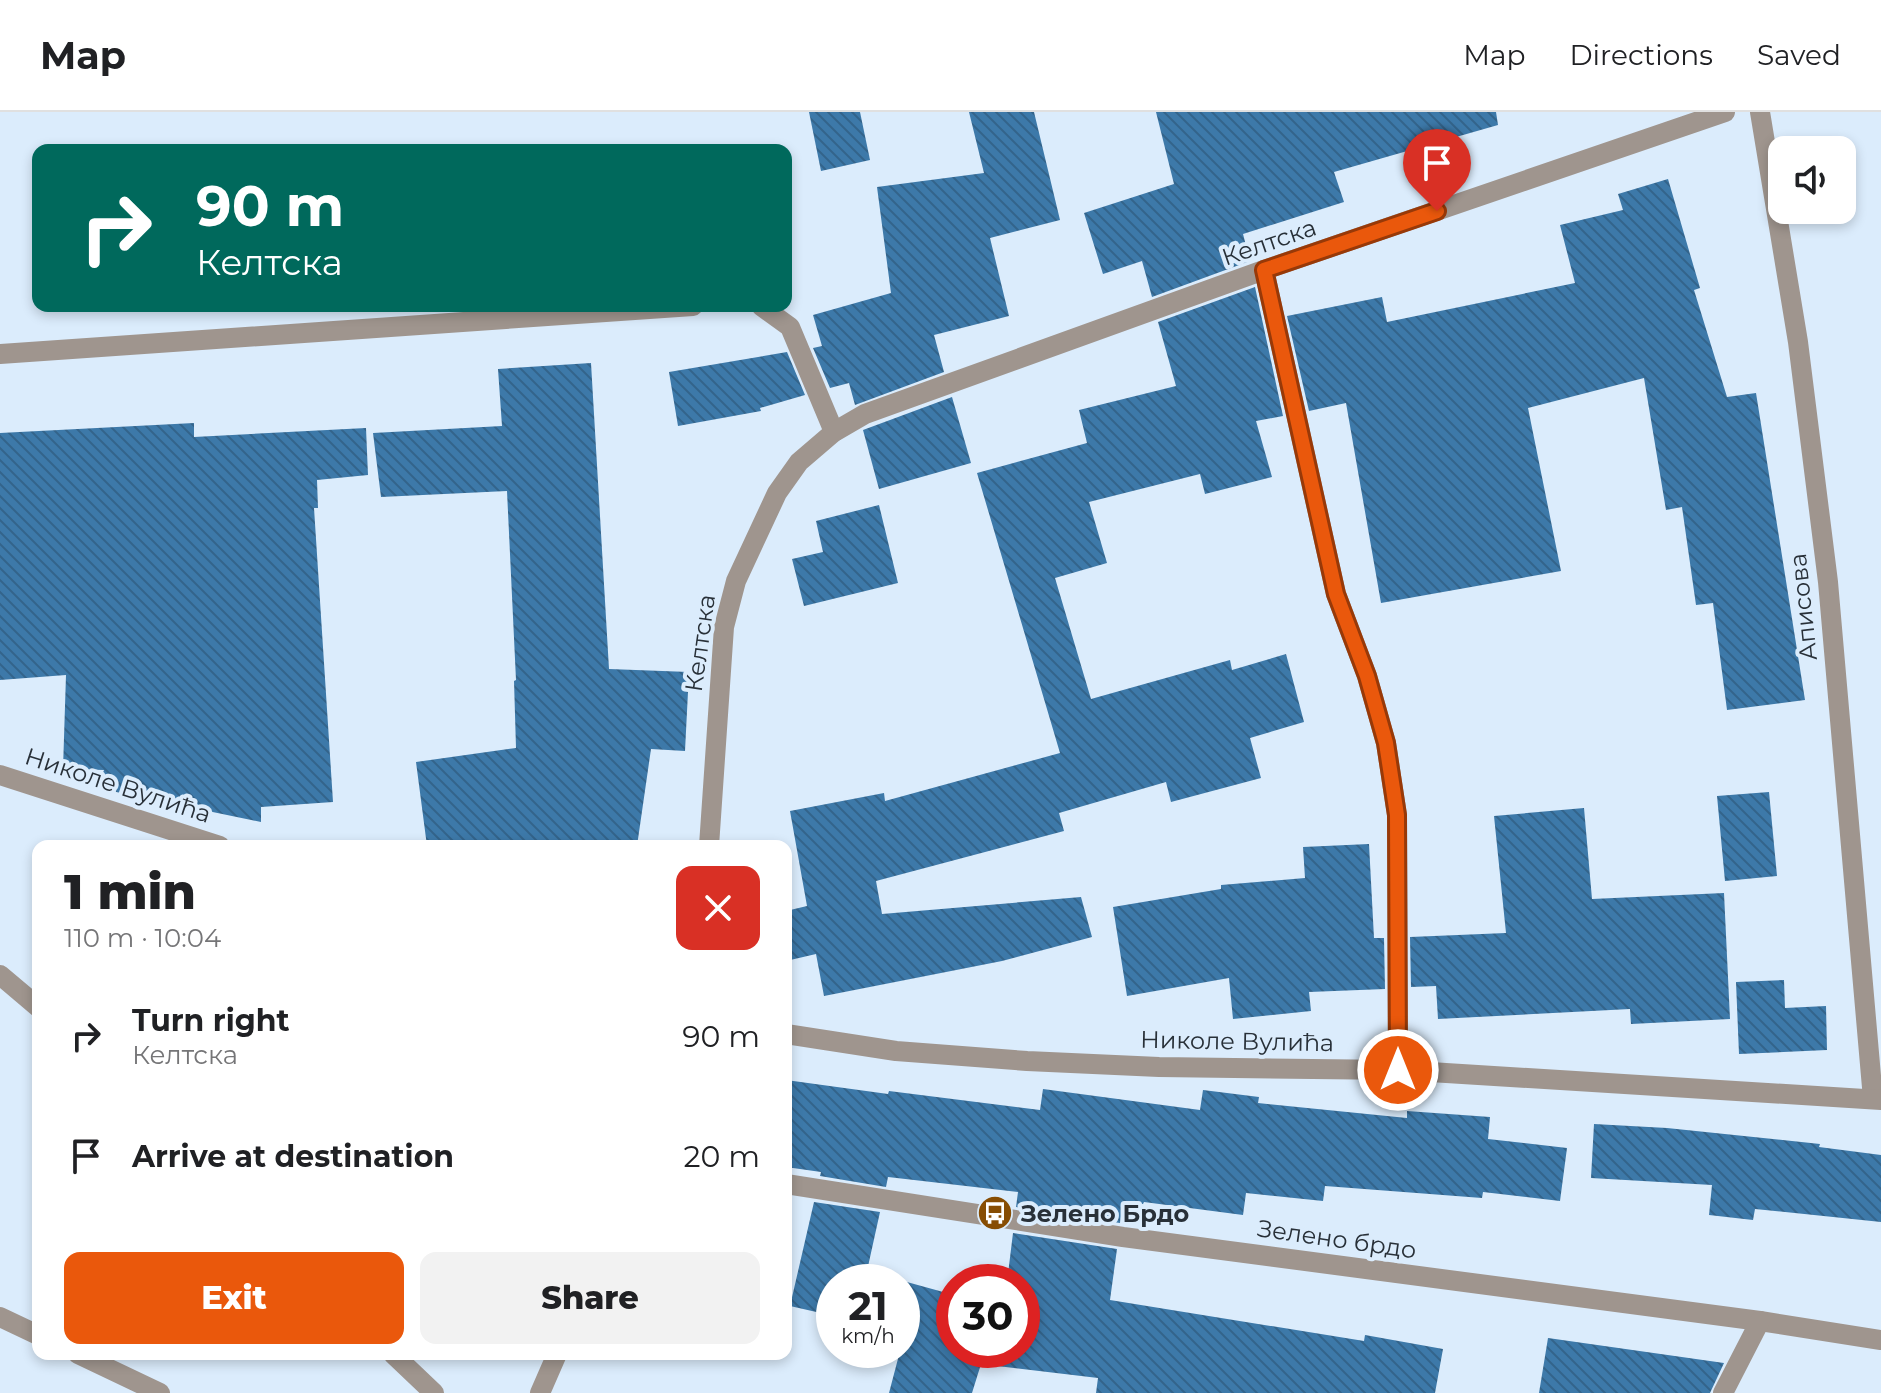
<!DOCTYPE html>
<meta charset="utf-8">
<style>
body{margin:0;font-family:Montserrat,sans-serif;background:#f2f2f2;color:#202124;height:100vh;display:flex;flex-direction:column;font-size:30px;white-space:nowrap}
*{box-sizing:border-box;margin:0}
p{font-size:26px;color:#757577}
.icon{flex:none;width:44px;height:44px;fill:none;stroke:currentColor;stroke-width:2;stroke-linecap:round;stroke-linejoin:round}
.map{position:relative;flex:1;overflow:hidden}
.side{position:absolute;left:32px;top:728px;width:760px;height:520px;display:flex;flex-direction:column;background:#fff;border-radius:16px;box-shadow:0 4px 12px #0003}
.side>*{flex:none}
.top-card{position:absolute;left:32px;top:32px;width:760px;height:168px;border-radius:16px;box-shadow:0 4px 12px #0003;background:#00695c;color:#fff;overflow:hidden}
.controls{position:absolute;left:1768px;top:24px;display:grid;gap:16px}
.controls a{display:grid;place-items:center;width:88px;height:88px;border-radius:16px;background:#fff;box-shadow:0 4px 12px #0003;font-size:40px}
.speed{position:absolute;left:816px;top:1152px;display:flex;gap:16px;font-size:40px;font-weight:700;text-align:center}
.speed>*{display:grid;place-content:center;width:104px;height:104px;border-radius:50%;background:#fff;box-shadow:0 4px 12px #0003;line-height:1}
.speed small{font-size:20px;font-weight:400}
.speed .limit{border:12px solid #d22;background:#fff;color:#111}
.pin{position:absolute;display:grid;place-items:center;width:68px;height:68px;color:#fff;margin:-82px -34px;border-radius:50% 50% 50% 0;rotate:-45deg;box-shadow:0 0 8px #0007}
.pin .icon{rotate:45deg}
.me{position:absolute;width:88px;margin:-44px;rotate:0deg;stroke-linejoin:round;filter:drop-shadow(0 0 6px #0008)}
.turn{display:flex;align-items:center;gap:28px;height:168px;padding:0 32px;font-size:36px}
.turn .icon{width:104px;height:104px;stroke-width:2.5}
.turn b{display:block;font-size:56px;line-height:68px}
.round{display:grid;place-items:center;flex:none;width:84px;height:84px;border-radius:16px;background:#f2f2f2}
.headline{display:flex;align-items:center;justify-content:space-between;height:136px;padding:0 32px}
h1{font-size:48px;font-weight:800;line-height:60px}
.cta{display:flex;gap:16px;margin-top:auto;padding:16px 32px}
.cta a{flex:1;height:92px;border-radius:16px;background:#ea580c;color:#fff;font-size:32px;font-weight:800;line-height:92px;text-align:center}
.cta a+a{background:#f2f2f2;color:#202124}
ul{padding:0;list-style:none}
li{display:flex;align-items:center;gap:24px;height:120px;padding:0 32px}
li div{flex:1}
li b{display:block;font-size:30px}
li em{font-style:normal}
header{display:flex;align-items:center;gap:48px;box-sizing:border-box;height:112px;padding:0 40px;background:#fff;border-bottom:2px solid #e0e0e0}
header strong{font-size:38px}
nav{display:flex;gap:44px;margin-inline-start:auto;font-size:28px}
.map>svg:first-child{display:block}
.building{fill:url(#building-back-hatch)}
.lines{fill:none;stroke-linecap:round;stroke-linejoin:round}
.minor{stroke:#9f958e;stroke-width:20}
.route-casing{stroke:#983908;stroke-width:20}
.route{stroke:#ea580c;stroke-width:14}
.labels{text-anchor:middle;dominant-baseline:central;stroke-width:8;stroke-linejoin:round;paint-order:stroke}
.street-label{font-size:24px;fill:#283038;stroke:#dbecfc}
.poi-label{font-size:24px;font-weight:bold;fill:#283038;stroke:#dbecfc;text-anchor:start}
</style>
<header>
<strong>Map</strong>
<nav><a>Map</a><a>Directions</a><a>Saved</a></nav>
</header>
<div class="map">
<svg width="1881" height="1281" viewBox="0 0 1881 1281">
<defs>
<pattern id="building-back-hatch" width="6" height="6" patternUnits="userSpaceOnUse" patternTransform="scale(2)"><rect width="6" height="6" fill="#3d79a9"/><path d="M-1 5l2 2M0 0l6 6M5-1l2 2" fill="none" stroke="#33648b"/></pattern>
</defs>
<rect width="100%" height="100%" fill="#dbecfc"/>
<g class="building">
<polygon points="809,0 860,0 870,48 821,59"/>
<polygon points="969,0 1034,0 1060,108 990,126 1009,204 934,223 944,260 855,293 849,271 830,276 813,236 822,234 813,203 891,181 877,75 984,61"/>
<polygon points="1156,0 1496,0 1498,13 1334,60 1344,90 1243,122 1250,149 1152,185 1142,149 1103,162 1084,101 1174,72"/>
<polygon points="1668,67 1700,176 1694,178 1727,285 1756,281 1805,588 1727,598 1713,491 1696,493 1682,395 1666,398 1644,266 1528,296 1561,459 1381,491 1346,291 1309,299 1287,204 1382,185 1387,210 1575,171 1560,113 1623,98 1618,82"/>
<polygon points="1255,175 1283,304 1256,309 1272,365 1205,382 1200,362 1089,390 1107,451 1055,466 1091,587 1230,548 1232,558 1286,542 1304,610 1250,626 1261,666 1171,690 1166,670 1059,701 1064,719 876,769 882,802 1081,785 1092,825 1002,849 824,884 816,842 786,849 786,799 807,794 790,699 884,681 885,689 1060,641 977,361 1087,331 1079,298 1176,274 1158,210"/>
<polygon points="787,240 805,283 760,296 761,299 678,314 669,260"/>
<polygon points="591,251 609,557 689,560 685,639 651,637 637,734 427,734 416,650 516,636 514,569 516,568 507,379 381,385 373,321 502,314 498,257"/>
<polygon points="952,285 971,351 879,377 863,318"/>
<polygon points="194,311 194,325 366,316 368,363 317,368 318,396 314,396 333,690 261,695 261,710 97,676 104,658 63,657 66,563 0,568 0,321"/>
<polygon points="879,393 898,471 804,494 792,447 823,440 816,409"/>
<polygon points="1769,680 1777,764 1725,769 1717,684"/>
<polygon points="1584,696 1592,787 1724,781 1730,907 1631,912 1630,897 1438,907 1436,874 1411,875 1410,825 1506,821 1494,704"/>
<polygon points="1369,732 1374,826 1384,826 1385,877 1309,880 1311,899 1233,907 1229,866 1127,884 1113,795 1221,777 1221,773 1305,766 1303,735"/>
<polygon points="1784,868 1785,896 1826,894 1827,938 1739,942 1736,870"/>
<polygon points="786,968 888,982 889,979 1040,998 1043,977 1200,998 1203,978 1259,985 1258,991 1407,1006 1407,999 1490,1005 1488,1027 1567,1036 1560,1089 1483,1080 1482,1086 1325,1074 1323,1089 1246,1081 1243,1103 1144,1090 1143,1092 1123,1090 1120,1111 1016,1095 1018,1080 888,1065 886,1075 820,1064 821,1060 786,1055"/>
<polygon points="1594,1012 1667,1016 1820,1032 1819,1035 1881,1043 1881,1110 1755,1097 1753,1108 1709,1103 1712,1073 1591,1066"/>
<polygon points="814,1090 880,1100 867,1159 954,1183 954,1238 1022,1238 1022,1170 1007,1170 1013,1121 1117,1137 1110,1188 1364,1229 1365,1223 1443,1237 1435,1281 1096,1281 1098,1266 981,1252 972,1281 889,1281 905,1220 902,1219 902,1170 834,1170 834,1204 790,1194"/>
<polygon points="1548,1226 1724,1251 1710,1281 1539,1281"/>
</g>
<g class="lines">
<g class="minor">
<polyline points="1760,0 1798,230 1828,470 1873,987"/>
<polyline points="1264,158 1336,482 1367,564 1386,631 1397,703 1398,958"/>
<polyline points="761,194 790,215 834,320"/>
<polyline points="0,242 693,194"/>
<polyline points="0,663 220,734"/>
<polyline points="709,734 724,515 736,469 777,381 799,350 834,320 865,302 1264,158 1725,0"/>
<polyline points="0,863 38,895"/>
<polyline points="786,922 896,939 1027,949 1159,955 1398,958 1881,988"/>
<polyline points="786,1072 1123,1125 1760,1209 1881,1228"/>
<polyline points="0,1205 38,1223"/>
<polyline points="78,1242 160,1281"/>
<polyline points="393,1242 434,1281"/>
<polyline points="540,1281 557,1242"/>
<polyline points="1723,1281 1760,1209"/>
</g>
</g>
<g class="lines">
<g class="route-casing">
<polyline id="route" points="1398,958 1397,703 1386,631 1367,564 1336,482 1264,158 1437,99"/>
</g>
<use href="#route" class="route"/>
</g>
<defs>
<g id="bus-disc" transform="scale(1.8)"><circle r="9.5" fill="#874d03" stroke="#dbecfc"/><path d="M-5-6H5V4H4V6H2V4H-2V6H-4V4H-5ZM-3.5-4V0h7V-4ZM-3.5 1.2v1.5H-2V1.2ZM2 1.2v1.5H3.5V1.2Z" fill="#fff"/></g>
</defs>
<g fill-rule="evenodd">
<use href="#bus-disc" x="995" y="1101"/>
</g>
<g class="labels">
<g class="street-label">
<text transform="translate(1269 130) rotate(-19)">Келтска</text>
<text transform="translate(1803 495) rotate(-96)">Аписова</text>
<text transform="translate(700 531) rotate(-82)">Келтска</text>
<text transform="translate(118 673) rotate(18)">Николе Вулића</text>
<text transform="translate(1237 929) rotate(1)">Николе Вулића</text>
<text transform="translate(1337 1127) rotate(8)">Зелено брдо</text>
</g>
<g class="poi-label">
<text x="1021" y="1101">Зелено Брдо</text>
</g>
</g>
</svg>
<div class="controls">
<a><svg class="icon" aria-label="sound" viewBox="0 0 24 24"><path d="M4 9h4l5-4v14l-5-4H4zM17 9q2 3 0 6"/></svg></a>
</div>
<div class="speed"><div>21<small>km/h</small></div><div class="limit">30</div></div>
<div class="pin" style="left:1437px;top:99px;background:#d93025"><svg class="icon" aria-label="arrive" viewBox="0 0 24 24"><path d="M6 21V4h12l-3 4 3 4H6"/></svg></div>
<svg class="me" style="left:1398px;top:958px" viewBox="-20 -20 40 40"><circle r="17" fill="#ea580c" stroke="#fff" stroke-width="3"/><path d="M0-11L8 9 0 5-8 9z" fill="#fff"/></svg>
<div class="top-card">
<div class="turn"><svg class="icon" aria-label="right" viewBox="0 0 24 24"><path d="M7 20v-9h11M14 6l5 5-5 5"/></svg><div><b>90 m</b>Келтска</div></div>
</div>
<section class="side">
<div class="headline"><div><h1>1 min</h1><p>110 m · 10:04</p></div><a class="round" style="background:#d93025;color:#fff"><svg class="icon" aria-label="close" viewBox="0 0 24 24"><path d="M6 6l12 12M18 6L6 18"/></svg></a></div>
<ul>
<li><svg class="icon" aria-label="right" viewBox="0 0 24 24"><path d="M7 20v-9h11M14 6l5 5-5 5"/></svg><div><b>Turn right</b><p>Келтска</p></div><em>90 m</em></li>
<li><svg class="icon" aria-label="arrive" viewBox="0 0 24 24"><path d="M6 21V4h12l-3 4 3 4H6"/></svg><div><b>Arrive at destination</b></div><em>20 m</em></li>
</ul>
<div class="cta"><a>Exit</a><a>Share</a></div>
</section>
</div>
